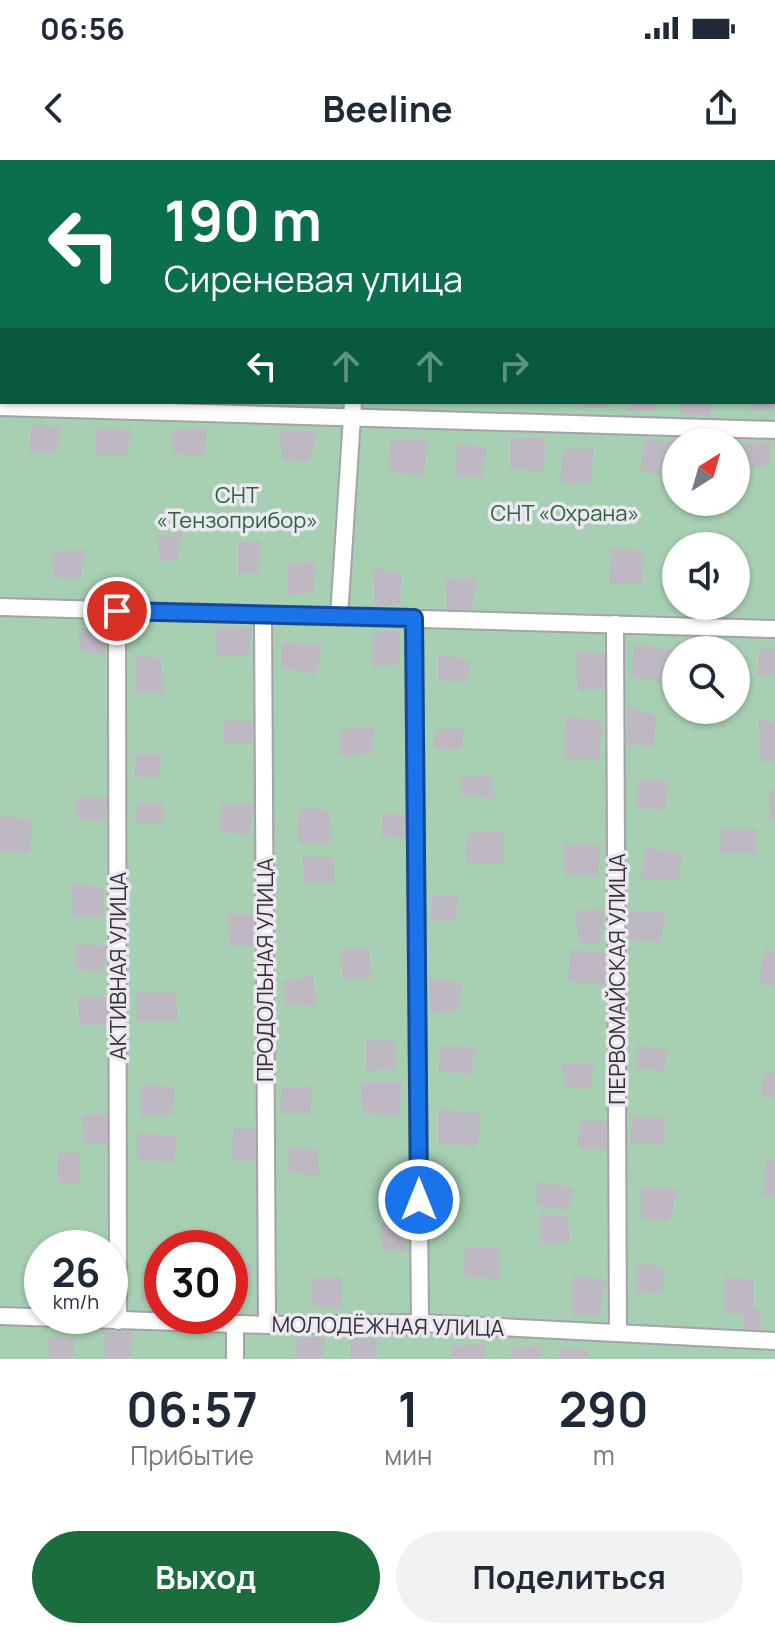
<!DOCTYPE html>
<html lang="ru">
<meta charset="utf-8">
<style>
body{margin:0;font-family:Manrope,sans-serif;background:#f2f2f3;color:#1f2937;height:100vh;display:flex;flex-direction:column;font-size:30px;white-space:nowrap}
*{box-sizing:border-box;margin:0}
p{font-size:26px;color:#747a83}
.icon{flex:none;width:44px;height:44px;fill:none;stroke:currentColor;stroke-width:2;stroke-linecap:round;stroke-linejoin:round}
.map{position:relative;height:1199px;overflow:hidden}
.sheet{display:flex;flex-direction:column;background:#fff;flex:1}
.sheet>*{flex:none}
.top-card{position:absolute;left:0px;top:0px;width:776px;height:244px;box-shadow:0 2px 6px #0004;background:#0b6e4f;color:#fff;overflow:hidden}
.needle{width:52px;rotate:37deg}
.tools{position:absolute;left:662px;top:268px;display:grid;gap:16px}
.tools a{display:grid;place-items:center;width:88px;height:88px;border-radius:50%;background:#fff;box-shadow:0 2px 6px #0004;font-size:40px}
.speed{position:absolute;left:24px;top:1070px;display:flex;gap:16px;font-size:40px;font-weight:700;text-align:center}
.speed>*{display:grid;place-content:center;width:104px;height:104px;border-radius:50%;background:#fff;box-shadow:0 2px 6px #0004;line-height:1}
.speed small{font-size:20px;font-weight:400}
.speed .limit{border:12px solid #d22;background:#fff;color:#111}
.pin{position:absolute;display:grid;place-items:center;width:68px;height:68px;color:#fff;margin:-34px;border:4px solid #fff;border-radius:50%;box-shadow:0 2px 8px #0007}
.me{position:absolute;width:88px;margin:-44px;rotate:0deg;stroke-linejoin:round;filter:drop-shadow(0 0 6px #0008)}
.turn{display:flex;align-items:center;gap:28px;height:168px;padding:0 32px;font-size:36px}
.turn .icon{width:104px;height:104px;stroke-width:2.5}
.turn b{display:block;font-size:56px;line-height:68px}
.lanes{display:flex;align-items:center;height:76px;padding:0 32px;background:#0003;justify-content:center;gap:40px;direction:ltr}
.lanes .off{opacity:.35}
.eta{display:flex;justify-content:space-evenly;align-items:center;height:136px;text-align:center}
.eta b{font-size:48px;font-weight:700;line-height:56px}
.cta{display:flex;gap:16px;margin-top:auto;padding:16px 32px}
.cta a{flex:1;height:92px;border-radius:48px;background:#1c6d3d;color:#fff;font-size:32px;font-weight:700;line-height:92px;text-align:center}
.cta a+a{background:#f2f2f3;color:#1f2937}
.status{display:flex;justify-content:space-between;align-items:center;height:56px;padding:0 40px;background:#fff;direction:ltr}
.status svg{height:22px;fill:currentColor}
header{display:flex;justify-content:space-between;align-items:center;height:104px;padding:0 32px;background:#fff;font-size:36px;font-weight:700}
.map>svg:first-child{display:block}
.garden{fill:#a7cfb2;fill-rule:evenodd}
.building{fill:#beb8c2}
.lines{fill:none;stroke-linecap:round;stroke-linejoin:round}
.minor-casing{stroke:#a7a1aa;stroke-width:20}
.minor{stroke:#fff;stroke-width:16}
.route-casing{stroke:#114b97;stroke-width:20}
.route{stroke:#1a73e8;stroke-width:14}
.labels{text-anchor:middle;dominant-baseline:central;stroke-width:7;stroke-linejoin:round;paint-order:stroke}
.park-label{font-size:22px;fill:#27653e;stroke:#ede7f1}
.street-label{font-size:22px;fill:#333135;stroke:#ede7f1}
</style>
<div class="status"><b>06:56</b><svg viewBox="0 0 49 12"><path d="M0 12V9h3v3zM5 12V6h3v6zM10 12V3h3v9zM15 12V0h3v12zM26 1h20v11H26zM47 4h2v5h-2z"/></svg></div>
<header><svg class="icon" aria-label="back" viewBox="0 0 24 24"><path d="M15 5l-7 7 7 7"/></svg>Beeline<svg class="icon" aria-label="share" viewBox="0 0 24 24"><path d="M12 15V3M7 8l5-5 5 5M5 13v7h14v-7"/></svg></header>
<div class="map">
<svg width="775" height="1199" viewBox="0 0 775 1199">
<rect width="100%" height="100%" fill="#ede7f1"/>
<path class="garden" d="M0,0h775v1199h-775zM2,2h772v240h-772zM676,282h60v60h-60zM676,386h60v60h-60zM676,490h60v60h-60zM42,1088h68v68h-68zM162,1088h68v68h-68z"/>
<g class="building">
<polygon points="582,242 612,242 610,248 582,248"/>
<polygon points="629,242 657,242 654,252 628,251"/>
<polygon points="680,242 712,242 709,256 682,254"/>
<polygon points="750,242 775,242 775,250 750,252"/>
<polygon points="31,265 62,266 55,293 29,293"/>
<polygon points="207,268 204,296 173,294 172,269"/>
<polygon points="96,269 132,270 126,295 96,296"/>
<polygon points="278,270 317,272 309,302 283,301"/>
<polygon points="510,277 545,278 544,311 510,310"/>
<polygon points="428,279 424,317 389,311 390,281"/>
<polygon points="644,279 676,283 676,316 641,312"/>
<polygon points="769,281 770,306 742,307 739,285"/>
<polygon points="457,284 487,287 482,317 456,316"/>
<polygon points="563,289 594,289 591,323 561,323"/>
<polygon points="183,371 177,401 160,400 156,376"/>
<polygon points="238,382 262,382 258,413 238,415"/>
<polygon points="611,388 643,391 642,423 610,424"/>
<polygon points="86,389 80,419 54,418 52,392"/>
<polygon points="667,395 676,396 676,430 673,430"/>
<polygon points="315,402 314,432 288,435 288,403"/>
<polygon points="373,408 402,414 400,445 375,447"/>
<polygon points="445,418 477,419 471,450 447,449"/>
<polygon points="252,466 249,495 217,497 215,467"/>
<polygon points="78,469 109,469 104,494 81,491"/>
<polygon points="399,470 399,505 372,506 373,473"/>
<polygon points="282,482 323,484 316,514 282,508"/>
<polygon points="635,484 673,490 665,523 631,516"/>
<polygon points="759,489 775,489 775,516 757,516"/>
<polygon points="576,491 610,494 605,529 578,530"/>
<polygon points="438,494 470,500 468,523 438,520"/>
<polygon points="135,495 161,498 164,533 136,533"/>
<polygon points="628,546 656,555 653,587 626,584"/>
<polygon points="566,556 602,561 599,601 564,598"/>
<polygon points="758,559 775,562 775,602 761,602"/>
<polygon points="223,561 253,561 251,583 224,583"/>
<polygon points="374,566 372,593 339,596 339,570"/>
<polygon points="436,569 464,569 461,590 433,589"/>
<polygon points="136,594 161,594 160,618 134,617"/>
<polygon points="491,615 495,639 461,635 460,617"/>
<polygon points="638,619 667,620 666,650 636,647"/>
<polygon points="769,630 775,631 775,661 770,661"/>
<polygon points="76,637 108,637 105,662 76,659"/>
<polygon points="137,642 162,643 164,664 136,663"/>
<polygon points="221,643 255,644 248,675 219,671"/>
<polygon points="299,647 330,651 331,684 298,682"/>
<polygon points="383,654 411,655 408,678 381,677"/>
<polygon points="0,655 32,660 29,693 0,692"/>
<polygon points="721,668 758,670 755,694 720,694"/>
<polygon points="503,671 504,704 466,703 467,673"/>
<polygon points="564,683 599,685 598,716 563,714"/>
<polygon points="646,688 683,693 678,720 641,719"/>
<polygon points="302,696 334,698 334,724 304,723"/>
<polygon points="71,723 104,728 104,757 73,757"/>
<polygon points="432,735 459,736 455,761 431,760"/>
<polygon points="604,749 601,783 580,783 574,751"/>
<polygon points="666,751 660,783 626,780 630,752"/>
<polygon points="228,754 257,754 257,786 230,786"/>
<polygon points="75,784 108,786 103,813 75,809"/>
<polygon points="369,787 371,818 343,820 340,789"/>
<polygon points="571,789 606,793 605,825 568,822"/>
<polygon points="764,790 775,792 775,826 760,824"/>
<polygon points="313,815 316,846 285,845 283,822"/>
<polygon points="429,818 462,823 458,852 431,854"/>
<polygon points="137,832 175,833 179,862 136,862"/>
<polygon points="109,836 111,865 80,865 77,837"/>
<polygon points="366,879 396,882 396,909 366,911"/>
<polygon points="440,886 476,887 470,914 438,911"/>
<polygon points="637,886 668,889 663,911 636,909"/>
<polygon points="562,903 594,903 590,929 564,927"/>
<polygon points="763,913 775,913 775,938 762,937"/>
<polygon points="361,922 402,922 399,956 363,953"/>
<polygon points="142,924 175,927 172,956 140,954"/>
<polygon points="312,926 310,954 280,954 282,928"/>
<polygon points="438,949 481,953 477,986 438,983"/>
<polygon points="82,954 114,954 110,984 84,984"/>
<polygon points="633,956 666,958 662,985 630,983"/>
<polygon points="580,961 611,961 608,989 577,989"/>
<polygon points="234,968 260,970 259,1000 232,1001"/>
<polygon points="136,973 177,976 173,1003 138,999"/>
<polygon points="289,987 317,989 319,1016 288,1012"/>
<polygon points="80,992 80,1024 58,1022 58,993"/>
<polygon points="766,999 775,1000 775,1036 763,1036"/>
<polygon points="536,1022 573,1028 568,1050 537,1046"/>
<polygon points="641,1028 677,1028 670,1061 641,1059"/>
<polygon points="540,1054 568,1057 570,1083 540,1083"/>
<polygon points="407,1061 406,1092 382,1090 380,1063"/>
<polygon points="465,1087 500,1088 500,1119 464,1117"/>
<polygon points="637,1101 665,1109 662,1134 636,1133"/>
<polygon points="230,1102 252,1105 248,1131 230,1130"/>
<polygon points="144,1111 162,1113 162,1142 141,1142"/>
<polygon points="572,1115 606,1120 599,1156 572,1154"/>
<polygon points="311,1118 342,1118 341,1148 311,1146"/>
<polygon points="724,1118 754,1119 753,1149 761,1152 761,1170 744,1169 744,1154 723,1153"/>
<polygon points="105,1171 133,1172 129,1199 104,1199"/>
<polygon points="325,1177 321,1199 295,1199 295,1178"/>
<polygon points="48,1178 75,1179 73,1199 49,1199"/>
<polygon points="351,1178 379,1180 374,1199 350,1199"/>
<polygon points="486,1184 484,1199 452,1199 452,1186"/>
<polygon points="543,1186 539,1199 511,1199 510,1187"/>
<polygon points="558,1189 588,1189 587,1199 559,1199"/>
</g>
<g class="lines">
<g class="minor-casing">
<g id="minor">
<polyline points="357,0 357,2"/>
<polyline points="0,47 2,48"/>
<polyline points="774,76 775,76"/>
<polyline points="0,247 775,270"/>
<polyline points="0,447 775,469"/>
<polyline points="117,451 118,1161"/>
<polyline points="263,455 267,1165"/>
<polyline points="339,457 353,242"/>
<polyline points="414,458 420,1163"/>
<polyline points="615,464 618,1173"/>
<polyline points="0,1156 267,1165 420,1163 775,1181"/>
<polyline points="235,1199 235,1164"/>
</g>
</g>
<use href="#minor" class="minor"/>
</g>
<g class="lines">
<g class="route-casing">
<polyline id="route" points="117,451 414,458 419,1040"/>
</g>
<use href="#route" class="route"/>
</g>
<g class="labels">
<g class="park-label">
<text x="237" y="335">СНТ<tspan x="237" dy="25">«Тензоприбор»</tspan></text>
<text x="565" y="353">СНТ «Охрана»</text>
</g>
<g class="street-label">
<text transform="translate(118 806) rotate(-90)">АКТИВНАЯ УЛИЦА</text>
<text transform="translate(265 810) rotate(-90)">ПРОДОЛЬНАЯ УЛИЦА</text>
<text transform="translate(617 819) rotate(-90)">ПЕРВОМАЙСКАЯ УЛИЦА</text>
<text transform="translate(388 1166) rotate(1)">МОЛОДЁЖНАЯ УЛИЦА</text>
</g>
</g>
</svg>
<div class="tools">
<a><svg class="needle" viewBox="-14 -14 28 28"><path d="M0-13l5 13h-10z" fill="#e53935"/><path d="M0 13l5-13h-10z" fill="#747a83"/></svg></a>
<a><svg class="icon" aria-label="sound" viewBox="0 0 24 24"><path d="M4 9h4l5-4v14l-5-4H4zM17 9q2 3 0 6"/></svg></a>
<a><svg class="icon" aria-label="search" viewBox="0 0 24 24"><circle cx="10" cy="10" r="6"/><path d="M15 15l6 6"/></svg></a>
</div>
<div class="speed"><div>26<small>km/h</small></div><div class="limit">30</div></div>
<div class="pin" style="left:117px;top:451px;background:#d93025"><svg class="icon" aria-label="arrive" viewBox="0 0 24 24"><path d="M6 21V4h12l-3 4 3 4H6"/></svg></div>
<svg class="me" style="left:419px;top:1040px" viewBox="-20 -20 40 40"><circle r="17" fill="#1a73e8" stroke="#fff" stroke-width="3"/><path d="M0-11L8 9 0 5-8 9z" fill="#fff"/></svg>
<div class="top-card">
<div class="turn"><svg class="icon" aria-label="left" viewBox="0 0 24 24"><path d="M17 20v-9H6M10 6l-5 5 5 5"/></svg><div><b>190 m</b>Сиреневая улица</div></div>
<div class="lanes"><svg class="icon" aria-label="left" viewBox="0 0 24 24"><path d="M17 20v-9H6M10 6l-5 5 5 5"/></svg><svg class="icon off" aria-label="ahead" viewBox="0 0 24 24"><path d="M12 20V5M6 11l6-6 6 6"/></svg><svg class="icon off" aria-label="ahead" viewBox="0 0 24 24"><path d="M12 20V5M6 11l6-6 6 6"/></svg><svg class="icon off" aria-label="right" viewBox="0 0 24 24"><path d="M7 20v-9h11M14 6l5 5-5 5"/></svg></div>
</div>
</div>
<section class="sheet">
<div class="eta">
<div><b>06:57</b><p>Прибытие</p></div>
<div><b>1</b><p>мин</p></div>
<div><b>290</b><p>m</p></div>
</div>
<div class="cta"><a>Выход</a><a>Поделиться</a></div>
</section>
